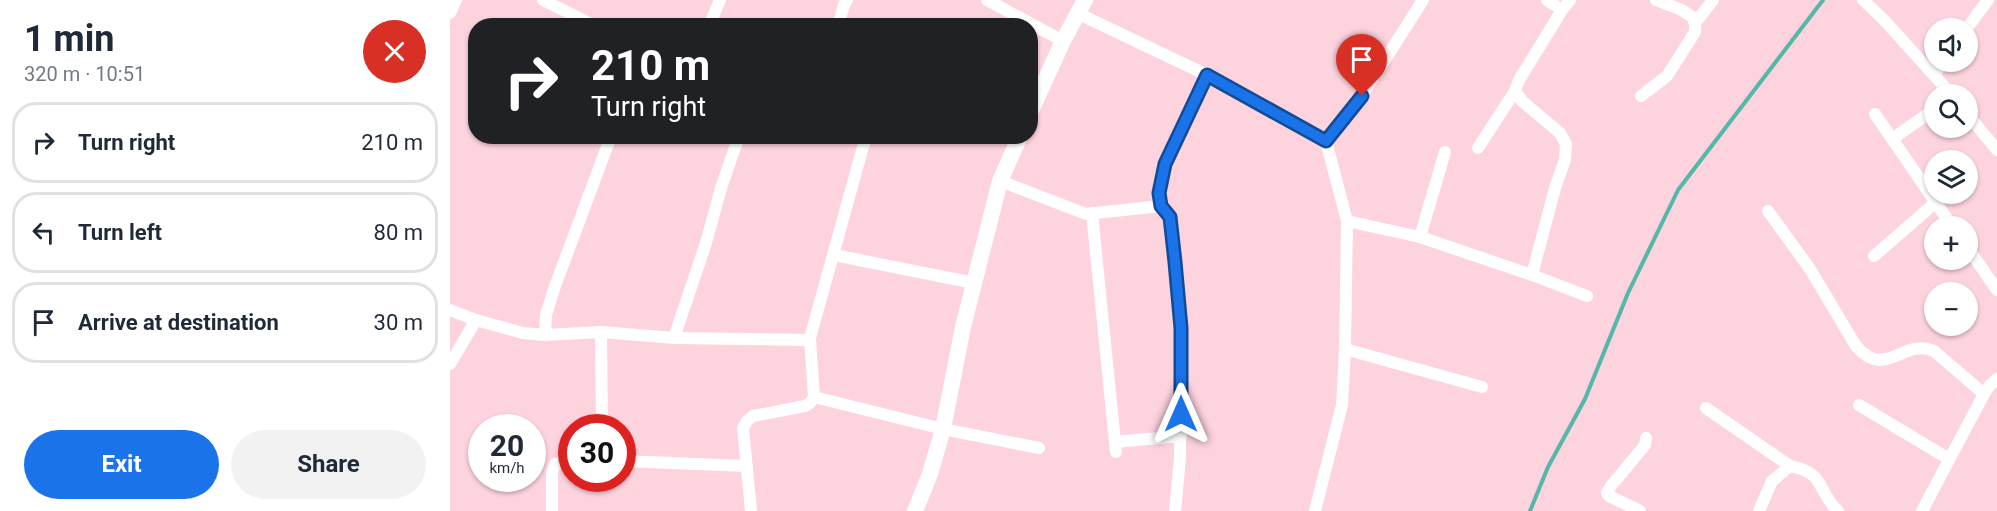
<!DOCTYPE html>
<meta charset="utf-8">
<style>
body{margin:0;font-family:Roboto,sans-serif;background:#f2f2f3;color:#1f2937;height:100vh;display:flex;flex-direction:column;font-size:22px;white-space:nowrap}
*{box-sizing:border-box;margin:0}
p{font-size:20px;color:#747a83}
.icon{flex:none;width:33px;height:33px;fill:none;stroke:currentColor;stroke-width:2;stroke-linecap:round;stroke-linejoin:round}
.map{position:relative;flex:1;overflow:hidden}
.details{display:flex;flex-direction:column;background:#fff;width:450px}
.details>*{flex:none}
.guide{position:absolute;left:18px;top:18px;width:570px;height:126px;border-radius:24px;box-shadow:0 2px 4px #0004;background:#202124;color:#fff;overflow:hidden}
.buttons{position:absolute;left:1474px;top:18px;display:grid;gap:12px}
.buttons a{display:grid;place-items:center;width:54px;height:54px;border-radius:50%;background:#fff;box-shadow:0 2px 4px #0004;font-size:30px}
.speed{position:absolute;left:18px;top:414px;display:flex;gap:12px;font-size:30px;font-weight:700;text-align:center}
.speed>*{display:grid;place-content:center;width:78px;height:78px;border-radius:50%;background:#fff;box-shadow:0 2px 4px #0004;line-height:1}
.speed small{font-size:15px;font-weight:400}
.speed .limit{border:9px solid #d22;background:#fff;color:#111}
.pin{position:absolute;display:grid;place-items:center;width:51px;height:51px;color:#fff;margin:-62px -26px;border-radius:50% 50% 50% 0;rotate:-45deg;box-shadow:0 0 6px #0007}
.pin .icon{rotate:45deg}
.me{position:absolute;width:66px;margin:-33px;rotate:0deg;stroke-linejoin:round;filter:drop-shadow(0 0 4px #0008)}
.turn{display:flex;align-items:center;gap:21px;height:126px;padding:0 24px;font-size:27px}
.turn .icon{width:78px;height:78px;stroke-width:2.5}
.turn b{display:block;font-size:42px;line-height:51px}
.round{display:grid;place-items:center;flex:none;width:63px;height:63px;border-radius:32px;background:#f2f2f3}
.head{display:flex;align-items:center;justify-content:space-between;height:102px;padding:0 24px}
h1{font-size:36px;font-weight:700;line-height:45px}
.cta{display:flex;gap:12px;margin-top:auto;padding:12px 24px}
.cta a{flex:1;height:69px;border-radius:36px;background:#1a73e8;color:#fff;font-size:24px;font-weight:700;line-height:69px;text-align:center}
.cta a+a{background:#f2f2f3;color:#1f2937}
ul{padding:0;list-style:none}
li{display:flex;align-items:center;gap:18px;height:81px;margin:0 12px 9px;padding:0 12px;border:3px solid #e0e1e3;border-radius:24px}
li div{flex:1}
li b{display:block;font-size:22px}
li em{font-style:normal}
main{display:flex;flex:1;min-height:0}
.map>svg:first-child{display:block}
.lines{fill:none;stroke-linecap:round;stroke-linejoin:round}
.stream{stroke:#55b7a7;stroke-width:4}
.street{stroke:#fff;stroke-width:12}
.secondary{stroke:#fff;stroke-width:16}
.route-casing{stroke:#114b97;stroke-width:15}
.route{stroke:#1a73e8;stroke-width:10}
</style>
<main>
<section class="details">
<div class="head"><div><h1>1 min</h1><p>320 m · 10:51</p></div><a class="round" style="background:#d93025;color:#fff"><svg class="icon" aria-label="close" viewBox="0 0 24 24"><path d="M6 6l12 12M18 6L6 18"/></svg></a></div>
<ul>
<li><svg class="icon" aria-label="right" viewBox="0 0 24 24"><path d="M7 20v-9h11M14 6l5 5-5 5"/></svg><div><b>Turn right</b></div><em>210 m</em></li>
<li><svg class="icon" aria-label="left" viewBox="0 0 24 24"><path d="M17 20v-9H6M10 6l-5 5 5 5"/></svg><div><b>Turn left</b></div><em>80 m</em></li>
<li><svg class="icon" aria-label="arrive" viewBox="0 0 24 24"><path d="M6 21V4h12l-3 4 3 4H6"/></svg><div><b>Arrive at destination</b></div><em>30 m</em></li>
</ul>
<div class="cta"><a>Exit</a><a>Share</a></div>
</section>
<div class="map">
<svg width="1547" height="511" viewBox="0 0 1547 511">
<rect width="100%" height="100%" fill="#fdd3de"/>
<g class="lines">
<polyline class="stream" points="1080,511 1098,467 1135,399 1178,293 1228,190 1373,0"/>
<g class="street">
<polyline points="93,0 145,26"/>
<polyline points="537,0 613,41"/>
<polyline points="1097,0 1112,10"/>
<polyline points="1413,0 1435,21 1501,94"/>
<polyline points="0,13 6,0"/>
<path d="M627,13l130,62c-12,24 -59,107 -46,131 2,4 7,8 9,11l11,111 -1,130 -5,53"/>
<polyline points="1245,23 1263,0"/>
<polyline points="259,26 270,0"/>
<polyline points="388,26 394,5 397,0"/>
<polyline points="1517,28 1538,0"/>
<polyline points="757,75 876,141"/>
<polyline points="1484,75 1493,62"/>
<polyline points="1191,96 1217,76 1245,32 1245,23 1242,17 1232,10 1206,0"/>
<polyline points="1425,114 1502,226"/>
<polyline points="1518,115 1547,150"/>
<polyline points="1442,139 1485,109"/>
<polyline points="1028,148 1065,91"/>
<polyline points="550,181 636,214 711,206"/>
<path d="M1318,211l42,58 46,77c30,35 47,-9 78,5l50,43"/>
<polyline points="642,213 666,452"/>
<polyline points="897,221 970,237 1082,275 1137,296"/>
<polyline points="970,237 995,152"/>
<polyline points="1518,248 1547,290"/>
<polyline points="384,255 524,283"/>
<polyline points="1424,256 1485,203"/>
<polyline points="1082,275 1105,188 1115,160 1116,144 1110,133 1072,101 1065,91 1069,80 1112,10 1120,0"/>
<polyline points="0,310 26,320 73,333 95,335 151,332 224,338 360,340"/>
<polyline points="151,332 152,428"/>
<polyline points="95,335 96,315 104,289 161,136"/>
<polyline points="224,338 256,243 271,188 289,136"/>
<polyline points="895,349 1032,387"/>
<polyline points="0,364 26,320"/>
<polyline points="364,397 493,429 589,448"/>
<polyline points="1409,405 1499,459"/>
<path d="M1256,408l84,58c37,7 26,25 48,45"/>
<polyline points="665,442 731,436"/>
<polyline points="172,461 296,466"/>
<polyline points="102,511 102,473 105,464 122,461"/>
<polyline points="301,511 293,428 297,421 303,416 355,406 360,403 364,397 360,338 416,136"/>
<polyline points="865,511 892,405 895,349 897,221 876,141 912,96 973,0"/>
<polyline points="1190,511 1159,496 1157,493 1161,486 1195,445 1196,438"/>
<polyline points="1309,511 1322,481 1340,466"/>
<polyline points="1472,511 1534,394 1540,385 1547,379"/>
</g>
<g class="secondary">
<polyline points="580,113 613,41 635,0"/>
<polyline points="465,511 480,474 493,429 513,327 550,181 570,136"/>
</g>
</g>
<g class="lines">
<g class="route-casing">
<polyline id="route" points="731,414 731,328 725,262 720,217 711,206 709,193 715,164 757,75 876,141 912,96"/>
</g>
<use href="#route" class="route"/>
</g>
</svg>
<div class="buttons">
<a><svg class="icon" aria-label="sound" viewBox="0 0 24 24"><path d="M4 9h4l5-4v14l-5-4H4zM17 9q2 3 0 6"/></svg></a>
<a><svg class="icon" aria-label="search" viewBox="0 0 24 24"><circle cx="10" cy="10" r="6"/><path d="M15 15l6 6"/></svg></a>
<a><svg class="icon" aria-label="layers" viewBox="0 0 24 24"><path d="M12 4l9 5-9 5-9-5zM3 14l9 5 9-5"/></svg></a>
<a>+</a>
<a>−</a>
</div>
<div class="speed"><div>20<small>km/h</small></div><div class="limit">30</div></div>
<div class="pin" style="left:912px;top:96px;background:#d93025"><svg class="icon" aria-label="arrive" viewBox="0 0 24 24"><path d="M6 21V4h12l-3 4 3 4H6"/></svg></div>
<svg class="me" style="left:731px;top:414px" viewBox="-20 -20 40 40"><path d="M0-17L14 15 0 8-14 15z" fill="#1a73e8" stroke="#fff" stroke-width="4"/></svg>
<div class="guide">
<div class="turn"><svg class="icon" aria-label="right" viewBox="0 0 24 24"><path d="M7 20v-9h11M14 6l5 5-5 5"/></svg><div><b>210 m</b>Turn right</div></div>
</div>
</div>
</main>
